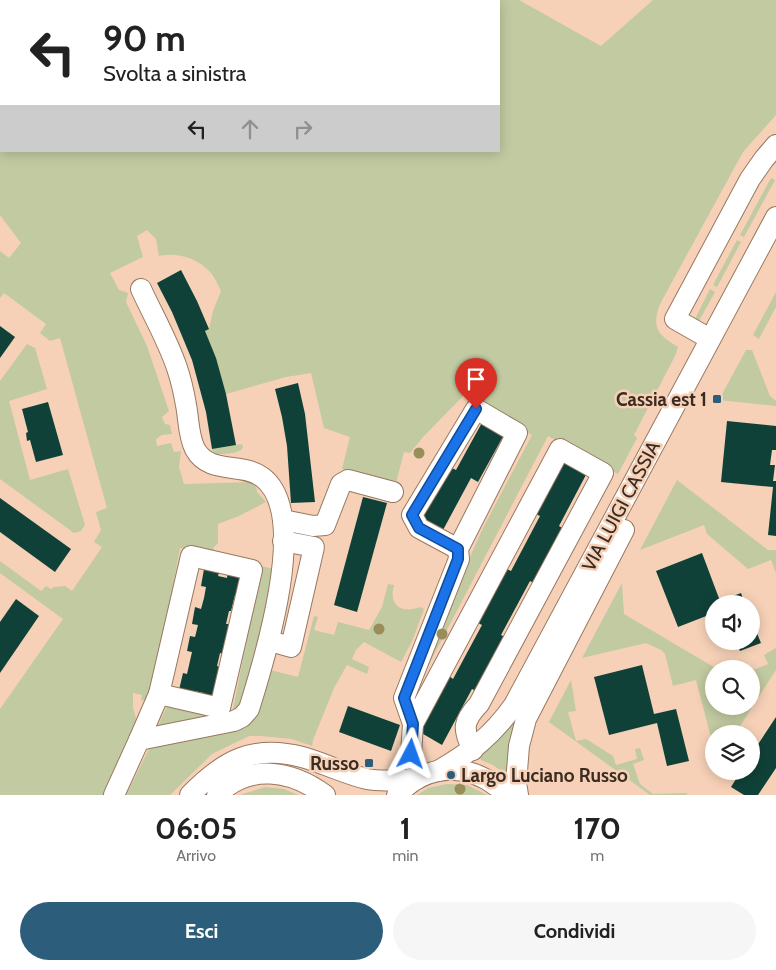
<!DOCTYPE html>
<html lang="it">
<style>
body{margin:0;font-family:Cabin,sans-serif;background:#f6f6f6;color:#222;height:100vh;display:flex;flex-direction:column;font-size:19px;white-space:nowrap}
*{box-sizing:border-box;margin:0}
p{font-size:16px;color:#767676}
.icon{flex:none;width:28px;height:28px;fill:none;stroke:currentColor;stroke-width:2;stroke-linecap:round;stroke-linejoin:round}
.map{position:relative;height:795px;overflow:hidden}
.sheet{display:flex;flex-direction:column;background:#fff;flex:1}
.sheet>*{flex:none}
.hud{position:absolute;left:0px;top:0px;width:500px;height:152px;box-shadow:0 2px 12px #0003;background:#fff;color:#222;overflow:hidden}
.fabs{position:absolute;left:705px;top:595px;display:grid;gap:10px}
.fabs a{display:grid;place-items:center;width:55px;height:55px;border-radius:50%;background:#fff;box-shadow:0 2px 12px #0003;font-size:25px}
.pin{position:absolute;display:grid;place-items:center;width:42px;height:42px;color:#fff;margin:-51px -21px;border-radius:50% 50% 50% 0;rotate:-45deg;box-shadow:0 0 5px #0007}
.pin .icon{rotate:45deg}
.me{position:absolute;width:55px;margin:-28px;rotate:4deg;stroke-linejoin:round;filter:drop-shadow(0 0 4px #0008)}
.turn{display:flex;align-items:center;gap:18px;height:105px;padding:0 20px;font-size:22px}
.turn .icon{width:65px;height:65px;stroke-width:2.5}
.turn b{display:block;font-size:35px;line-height:42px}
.lanes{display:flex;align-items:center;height:48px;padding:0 20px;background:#0003;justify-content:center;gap:25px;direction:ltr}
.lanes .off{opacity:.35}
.eta{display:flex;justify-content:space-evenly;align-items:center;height:85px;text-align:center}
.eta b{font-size:30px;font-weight:800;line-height:35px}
.button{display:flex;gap:10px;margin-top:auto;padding:10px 20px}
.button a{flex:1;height:58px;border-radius:30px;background:#2c5d7b;color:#fff;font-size:20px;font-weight:800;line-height:58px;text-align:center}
.button a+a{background:#f6f6f6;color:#222}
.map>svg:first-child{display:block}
.green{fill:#c1caa1}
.building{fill:#104138}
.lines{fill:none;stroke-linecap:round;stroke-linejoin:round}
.minor-casing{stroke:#997860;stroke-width:22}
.minor{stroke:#fff;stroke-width:20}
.tree{fill:#998e5a}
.route-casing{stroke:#114b97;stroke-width:12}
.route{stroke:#1a73e8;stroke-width:9}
.poi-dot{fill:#2c5d7b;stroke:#f6d1b7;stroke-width:2}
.labels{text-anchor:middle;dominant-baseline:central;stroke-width:5;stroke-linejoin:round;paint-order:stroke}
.poi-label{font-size:19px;font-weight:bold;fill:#3a2c22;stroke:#f6d1b7;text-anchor:end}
.street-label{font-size:19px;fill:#3a2c22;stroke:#f6d1b7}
</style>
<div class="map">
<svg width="776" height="795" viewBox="0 0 776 795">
<rect width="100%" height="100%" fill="#f6d1b7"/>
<g class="green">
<path d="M11,0h508l82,46 52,-46h123v115l-33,37 -83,152c-9,24 -2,31 18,43l-3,9 -41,79 3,3 -19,36 -70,-38 -122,234 32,-86 24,-54 50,-95 -48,-27 -18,-15 -43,44 -13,16 -6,-1 -8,31 -54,-14 8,-32 -26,-9 -13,-55 -25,4 -60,17 -21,-63 4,-2 4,-18 8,-20c-3,-6 -6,-13 -10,-18 -13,-15 -34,-21 -52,-17l-3,-17 -9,-9 -10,6 6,21 -33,16 9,17 9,3 -2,9 21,44 22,65 -7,6 3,7 5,1 2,9 -10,1 -6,4 1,7 14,-3 3,9 7,-1 -2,16 5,17 71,-2 2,10 9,10 -27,14 -21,8v19l-5,5 4,6 -37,-6 -28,154 -11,-2 1,-5 -9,-2v15l4,14 -33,73h-104v-86l63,-90 -63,-46v-12l41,30 5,-5 5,3 3,-2 11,-1 7,5 30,-44 -8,-5 7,-12 -5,-18 11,-4 -47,-170 -10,3 -10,-8 6,-9 -42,-31 -4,5v-47l9,7 12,-15 -21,-28v-85l1,-2v23h498v-150h-488z"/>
<polygon points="771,178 775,180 744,237 740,235"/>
<polygon points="737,240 741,242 717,287 713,285"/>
<polygon points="710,289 715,292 699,321 695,319"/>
<polygon points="776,292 776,307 759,339 753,335"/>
<polygon points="27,344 35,348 47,389 9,401 30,480 68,469 85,525 81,531 74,533 0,479 0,381"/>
<polygon points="746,350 752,350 770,396 776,401 776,406 719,400"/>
<path d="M242,444l1,4c-7,7 -19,6 -29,6l-2,-5z"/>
<polygon points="677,480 768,550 776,550 776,573 771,560 748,569 707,534 704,525 640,550"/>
<polygon points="261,566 274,569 264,633 240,706 232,715"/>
<polygon points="622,583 624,614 717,669 714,669 714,706 751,706 751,671 768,664 764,655 776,648 776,670 735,734 714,734 714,749 696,680 673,686 665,654 661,650 646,643 582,658"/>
<path d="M388,584l6,1c-6,21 8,29 26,22l4,2 -12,32 -11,21 -37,-20 -8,8 -4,9 17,8 -2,7 -20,-9 -13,23 -21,52 -1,6 -20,-7 -31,-3h-12l-37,18 -42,41h-44l24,-48 83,-18 37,-59 28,7 16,-61 4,1 -4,13 20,5 4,-13 31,8 13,-23z"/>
<polygon points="571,680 576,711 568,712 576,741 586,739 613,756 616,765 637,759 635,749 640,748 644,760 633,764 640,784 653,794 688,793 686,795 650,795 549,722"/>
<polygon points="167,706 211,715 217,719 156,730"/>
<polygon points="518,715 507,775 493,765 481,760 481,754"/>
<polygon points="447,784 467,785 487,795 417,795 428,788"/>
<polygon points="265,787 284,789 298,795 240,795"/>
</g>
<g class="building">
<polygon points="181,270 197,301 209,329 205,331 216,358 226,394 236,445 212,449 206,412 192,360 172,312 157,283"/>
<polygon points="0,326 15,337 0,358"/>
<polygon points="298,383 305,414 315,502 291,503 287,446 282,417 275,389"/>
<polygon points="48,402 63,455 36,462 30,440 27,441 26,433 28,432 22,409"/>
<polygon points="484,419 506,431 478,482 471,478 443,530 422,519 450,467 456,470"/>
<polygon points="727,421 776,426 776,450 772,450 770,465 775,465 773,481 776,481 776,536 768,535 773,487 721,482"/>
<polygon points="563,458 588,471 559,526 564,529 535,584 530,581 501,635 507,638 478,692 472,689 442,745 418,731 448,675 453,679 468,651 482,625 476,622 505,568 511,571 540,516 534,513"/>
<polygon points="363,497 387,503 357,612 334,605"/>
<polygon points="0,498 71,549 55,572 0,532"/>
<polygon points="702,553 720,601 741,593 745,604 714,604 714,613 678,627 656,571"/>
<polygon points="204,569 220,570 218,576 227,578 228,571 243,578 239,596 235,595 231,611 229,611 226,624 229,624 223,654 220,653 217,666 220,667 222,682 211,698 202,700 204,693 194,691 193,698 179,690 183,673 187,674 192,652 187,651 190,636 195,637 198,625 192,624 195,607 201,609 204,598 206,587 201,586"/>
<polygon points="16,599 39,616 0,673 0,622"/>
<polygon points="751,619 761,643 740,651 736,641 751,641"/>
<polygon points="642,665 654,714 676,709 689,761 667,766 657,723 609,735 594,677"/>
<polygon points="348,706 400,725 391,751 339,732"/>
<polygon points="776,717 776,768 758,795 744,795 731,787 741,771 751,771 751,755"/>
</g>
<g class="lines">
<g class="minor-casing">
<g id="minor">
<polyline points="0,5 1,2"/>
<polyline points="710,339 675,319 750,179 764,159 776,145"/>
<polyline points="283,520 313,526 325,525 341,484 348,480 393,492"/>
<polygon points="191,556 252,570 220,708 159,694"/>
<polyline points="270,641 291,647 314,547 283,541"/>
<path d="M413,724l147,-275 43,24 -124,231c-16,17 -17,25 -6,46"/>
<polyline points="139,740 159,694"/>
<path d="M438,771c33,-19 54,-35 76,-66l262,-488"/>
<polyline points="421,776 411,754 413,724 404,698 459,559 458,549 517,433 476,409 412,515 419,528 458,549"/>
<path d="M114,795l25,-55 95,-19 8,-4 7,-8c15,-48 62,-196 13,-232 -20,-15 -53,-2 -67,-28 -7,-14 -6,-29 -9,-44 -2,-12 -5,-25 -9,-37 -9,-27 -24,-53 -36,-79"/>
<path d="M190,795c33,-34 63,-51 112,-38 22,6 43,17 65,22 16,3 34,1 50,0"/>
<path d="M217,795c32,-32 74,-25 108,0"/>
<path d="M397,795c33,-35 77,-32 110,0"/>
<polyline points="518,795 516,783 519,746 526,719 624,530"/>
</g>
</g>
<use href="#minor" class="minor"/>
</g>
<g class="tree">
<circle cx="419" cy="453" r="5.5"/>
<circle cx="379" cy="629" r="5.5"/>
<circle cx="442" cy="634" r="5.5"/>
<circle cx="460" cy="789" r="5.5"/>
</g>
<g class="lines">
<g class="route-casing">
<polyline id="route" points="411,754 413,724 404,698 458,559 458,549 419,528 412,515 476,409"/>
</g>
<use href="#route" class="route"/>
</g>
<g class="poi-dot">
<rect x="712" y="394" width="10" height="10" rx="2.5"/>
<rect x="364" y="758" width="10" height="10" rx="2.5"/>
<circle cx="451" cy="775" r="5"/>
</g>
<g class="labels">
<g class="poi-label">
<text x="707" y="399">Cassia est 1</text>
<text x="359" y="763">Russo</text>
<text x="461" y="775" text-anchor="start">Largo Luciano Russo</text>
</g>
<g class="street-label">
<text transform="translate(621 506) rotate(-62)">VIA LUIGI CASSIA</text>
</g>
</g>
</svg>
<div class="fabs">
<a><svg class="icon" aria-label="sound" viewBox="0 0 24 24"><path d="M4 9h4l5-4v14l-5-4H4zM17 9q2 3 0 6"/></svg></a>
<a><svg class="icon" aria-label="search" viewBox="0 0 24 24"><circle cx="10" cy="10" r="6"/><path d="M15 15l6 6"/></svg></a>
<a><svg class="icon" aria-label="layers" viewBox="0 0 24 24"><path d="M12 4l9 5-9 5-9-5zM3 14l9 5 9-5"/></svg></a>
</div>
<div class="pin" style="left:476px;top:409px;background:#d93025"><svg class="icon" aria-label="arrive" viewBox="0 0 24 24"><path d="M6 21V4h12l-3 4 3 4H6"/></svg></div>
<svg class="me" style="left:411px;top:754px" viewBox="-20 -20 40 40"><path d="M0-17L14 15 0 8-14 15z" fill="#1a73e8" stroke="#fff" stroke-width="4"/></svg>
<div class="hud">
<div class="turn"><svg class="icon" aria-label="left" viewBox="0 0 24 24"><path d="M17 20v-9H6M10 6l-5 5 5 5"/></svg><div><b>90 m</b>Svolta a sinistra</div></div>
<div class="lanes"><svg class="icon" aria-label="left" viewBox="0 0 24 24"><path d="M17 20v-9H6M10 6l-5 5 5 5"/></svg><svg class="icon off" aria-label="ahead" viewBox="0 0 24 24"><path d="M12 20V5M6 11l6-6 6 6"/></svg><svg class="icon off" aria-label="right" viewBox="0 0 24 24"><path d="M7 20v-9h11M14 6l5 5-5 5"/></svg></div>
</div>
</div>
<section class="sheet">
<div class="eta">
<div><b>06:05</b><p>Arrivo</p></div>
<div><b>1</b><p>min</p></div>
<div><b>170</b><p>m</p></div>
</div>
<div class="button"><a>Esci</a><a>Condividi</a></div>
</section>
